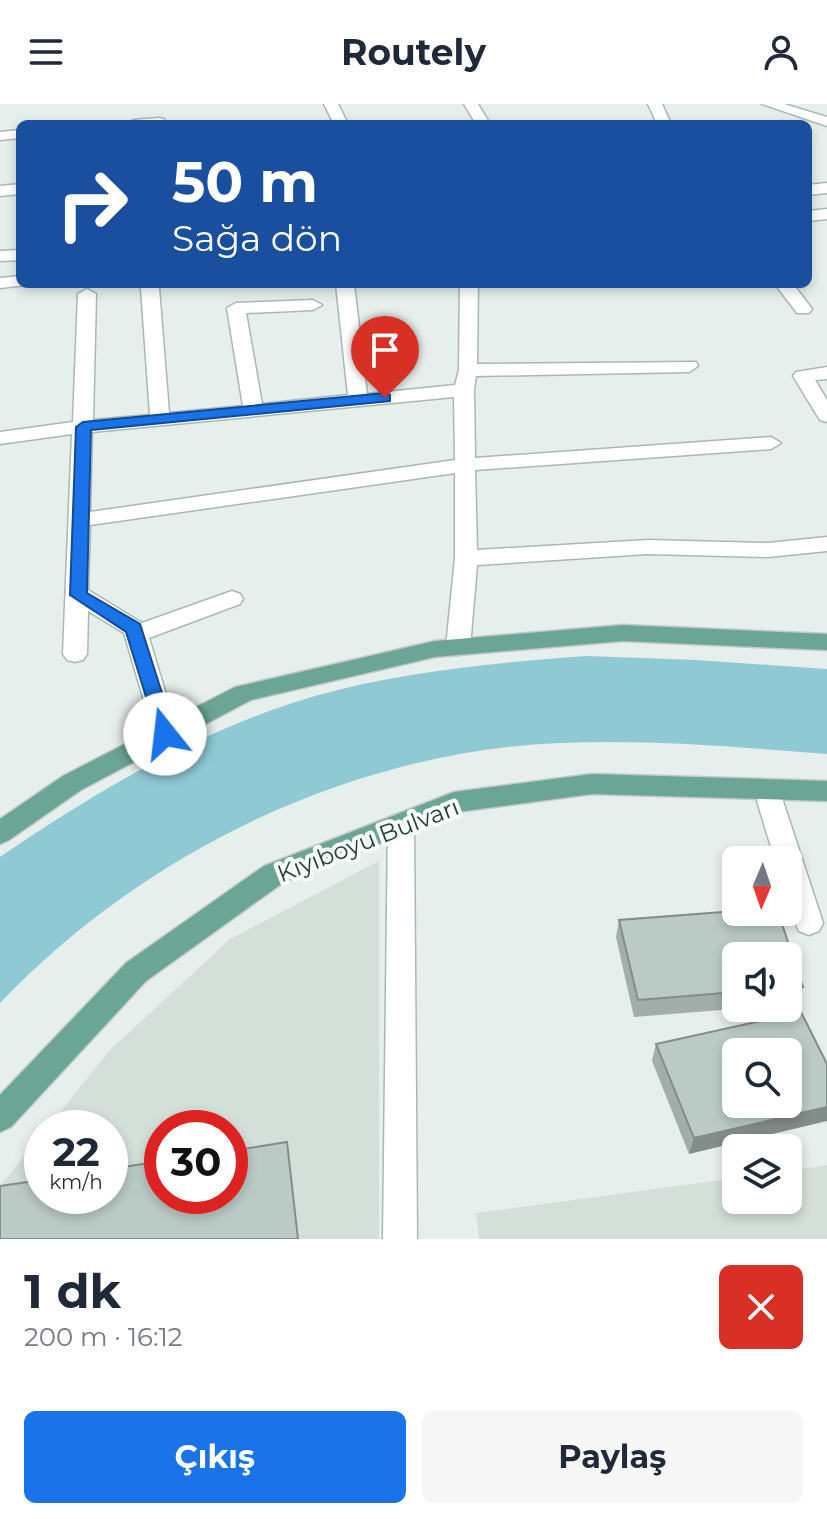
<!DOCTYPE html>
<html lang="tr">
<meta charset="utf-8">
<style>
body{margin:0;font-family:Montserrat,sans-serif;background:#f6f6f7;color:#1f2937;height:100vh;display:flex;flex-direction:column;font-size:30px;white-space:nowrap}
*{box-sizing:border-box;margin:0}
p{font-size:26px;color:#747a83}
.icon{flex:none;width:44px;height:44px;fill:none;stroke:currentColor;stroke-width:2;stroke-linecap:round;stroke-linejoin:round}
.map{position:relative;height:1135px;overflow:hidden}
.details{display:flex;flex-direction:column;background:#fff;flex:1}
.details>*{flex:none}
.hud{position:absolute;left:16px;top:16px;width:796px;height:168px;border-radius:12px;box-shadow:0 4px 12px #0003;background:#1a4fa0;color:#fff;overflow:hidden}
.needle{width:52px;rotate:182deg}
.buttons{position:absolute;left:722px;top:742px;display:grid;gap:16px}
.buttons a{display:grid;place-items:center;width:80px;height:80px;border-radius:12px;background:#fff;box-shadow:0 4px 12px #0003;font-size:40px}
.speed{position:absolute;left:24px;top:1006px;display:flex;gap:16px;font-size:40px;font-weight:700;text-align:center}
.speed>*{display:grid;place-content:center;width:104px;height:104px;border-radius:50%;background:#fff;box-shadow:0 4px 12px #0003;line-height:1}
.speed small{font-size:20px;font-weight:400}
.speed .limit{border:12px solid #d22;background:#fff;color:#111}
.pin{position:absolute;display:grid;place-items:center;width:68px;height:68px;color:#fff;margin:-82px -34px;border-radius:50% 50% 50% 0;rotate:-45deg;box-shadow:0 0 8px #0007}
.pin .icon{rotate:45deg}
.me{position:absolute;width:88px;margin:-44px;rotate:344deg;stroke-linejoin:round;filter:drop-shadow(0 0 6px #0008)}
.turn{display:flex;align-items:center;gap:28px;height:168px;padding:0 24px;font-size:36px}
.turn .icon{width:104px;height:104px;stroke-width:2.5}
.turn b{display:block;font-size:56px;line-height:68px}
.round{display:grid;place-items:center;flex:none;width:84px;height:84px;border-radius:12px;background:#f6f6f7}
.head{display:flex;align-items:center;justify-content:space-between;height:136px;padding:0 24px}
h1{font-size:48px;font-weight:700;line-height:60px}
.primary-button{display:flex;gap:16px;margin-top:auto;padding:16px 24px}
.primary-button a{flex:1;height:92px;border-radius:12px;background:#1a73e8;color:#fff;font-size:32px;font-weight:700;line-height:92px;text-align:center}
.primary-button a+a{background:#f6f6f7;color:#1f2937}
header{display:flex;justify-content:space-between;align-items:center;height:104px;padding:0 24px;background:#fff;font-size:36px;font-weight:700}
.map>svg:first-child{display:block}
.built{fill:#d4dfda;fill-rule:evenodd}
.water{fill:#8ec9d4}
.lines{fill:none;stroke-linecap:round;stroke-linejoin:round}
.street-casing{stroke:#a8b8b2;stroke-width:3}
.secondary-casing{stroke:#a4bbb3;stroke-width:3}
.primary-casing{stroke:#c2cac8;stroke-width:3}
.street{fill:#fff;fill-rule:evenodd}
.secondary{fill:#fff;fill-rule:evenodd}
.primary{fill:#6aa596;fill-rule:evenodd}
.wall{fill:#a1aea9}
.shaded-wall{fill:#838d89}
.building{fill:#bbcac4;stroke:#838d89;stroke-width:2;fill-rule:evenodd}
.route{fill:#1a73e8;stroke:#114b97;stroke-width:2}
.labels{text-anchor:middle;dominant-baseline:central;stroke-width:8;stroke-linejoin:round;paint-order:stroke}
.street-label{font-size:24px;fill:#24423a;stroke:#f7fbf9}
</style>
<header><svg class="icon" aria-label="menu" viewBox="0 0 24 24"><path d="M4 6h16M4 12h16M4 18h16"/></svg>Routely<svg class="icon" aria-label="person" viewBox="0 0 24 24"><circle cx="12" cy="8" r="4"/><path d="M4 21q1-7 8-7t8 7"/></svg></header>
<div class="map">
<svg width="827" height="1135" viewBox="0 0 827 1135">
<rect width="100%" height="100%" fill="#e6efeb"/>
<g class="built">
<path d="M379,757v378h-379v-53l42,-52v62h68v-68h-63l63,-78 120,-111zM162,1024h68v68h-68z"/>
<polygon points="827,1061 827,1135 479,1135 476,1109 736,1074 736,1096 788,1096 788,1067"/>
</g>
<path class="water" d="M586,552l110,4 131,9v85c-89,-7 -177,-15 -267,-11 -210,9 -416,109 -560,260v-146c97,-66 201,-128 315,-161 88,-25 180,-33 271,-40z"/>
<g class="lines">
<g class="street-casing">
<g id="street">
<polygon points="324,0 338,0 348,20 334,20"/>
<polygon points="464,0 478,0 490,20 476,20"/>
<polygon points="648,0 662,0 671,20 657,20"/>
<polygon points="762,0 784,0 827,13 827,22"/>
<polygon points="159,14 164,15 165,20 127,20 134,16"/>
<polygon points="20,26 20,34 0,36 0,28"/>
<polygon points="20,80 20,90 0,92 0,82"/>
<path d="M145,180h11l3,4 10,125 74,-7 -16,-98 9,-5 77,-3 9,5 -9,5 -67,3 16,91 86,-9 -12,-111h18l13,110 88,-9 4,-15 1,-86h18l-1,80 219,-2 2,4 -9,6 -213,4 -2,14 1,68 296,-21 10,6 -10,6 -296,21 2,80 171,-10 120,3 59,-6v14l-59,6 -120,-3 -171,11 -7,82 -4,6 -8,2 -8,-2 -4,-6 9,-89v-85l-365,52 -2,65 54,33 90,-32 8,3 3,5 -3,5 -91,34 29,96 -4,7 -9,2 -9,-2 -32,-108 -36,-22 -1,43 -4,6 -8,2 -8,-2 -4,-6 9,-220 -72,10v-12l73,-10 5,-128 9,-5 9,5 -3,126 57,-5 -9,-127zM454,293l1,63 -365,52 2,-80z"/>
<polygon points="775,180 793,180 812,205 809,209 797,209"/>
<polygon points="827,263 827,275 815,276 827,296 827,318 820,316 793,272 796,268"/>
<path d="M770,687l9,3 4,7 40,122 -4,8 -10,4 -10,-4c-12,-23 -11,-45 -11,-71h-13l-18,-59 4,-7z"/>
<polygon points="401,709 410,712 414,719 417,1135 383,1135 388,719 392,712"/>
</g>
</g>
<g class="secondary-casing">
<g id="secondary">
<polygon points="827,79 827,89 808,91 808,81"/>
<polygon points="827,105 827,115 808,117 808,107"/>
<polygon points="20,146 20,156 0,157 0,147"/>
<polygon points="20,172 20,180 26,181 0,184 0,174"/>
</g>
</g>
<g class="primary-casing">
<g id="primary">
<polygon points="623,521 827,530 827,546 623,537 435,553 251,596 81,686 9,736 0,740 0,715 63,672 235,583 435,537"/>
<polygon points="592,670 827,677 827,697 592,690 457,708 284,778 146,877 11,1023 0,1028 0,991 126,859 264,762 454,688"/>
</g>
</g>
<use href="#street" class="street"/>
<use href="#secondary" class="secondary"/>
<use href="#primary" class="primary"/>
</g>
<g class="wall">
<polygon points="736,807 778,808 803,883 797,900 788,901 788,852 736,852 736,904 746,904 634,913 616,833 619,816"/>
<polygon points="801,908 689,1050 652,957 656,940"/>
</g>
<polygon class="shaded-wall" points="827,1003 827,1017 689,1050 694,1034"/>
<g class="building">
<polygon points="736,807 778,808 803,883 788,884 788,852 736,852 736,888 638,896 619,816"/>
<path d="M801,908l26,52v43l-133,31 -38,-94zM736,948h52v52h-52z"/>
<polygon points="287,1038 298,1135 0,1135 0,1082 42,1076 42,1092 110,1092 110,1065 162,1057 162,1092 230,1092 230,1047"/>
</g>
<polygon class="route" points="385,289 390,291 390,297 91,326 87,489 140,520 175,630 165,637 159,635 126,528 70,491 76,323 83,318"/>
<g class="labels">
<g class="street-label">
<text transform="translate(368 736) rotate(-21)">Kıyıboyu Bulvarı</text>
</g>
</g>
</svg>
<div class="buttons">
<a><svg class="needle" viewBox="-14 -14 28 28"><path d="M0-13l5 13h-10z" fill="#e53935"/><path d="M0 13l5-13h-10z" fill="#747a83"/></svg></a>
<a><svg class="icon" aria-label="sound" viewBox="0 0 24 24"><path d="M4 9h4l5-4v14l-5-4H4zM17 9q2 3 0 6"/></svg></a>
<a><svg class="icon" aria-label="search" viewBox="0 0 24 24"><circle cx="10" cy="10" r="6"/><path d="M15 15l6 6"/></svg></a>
<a><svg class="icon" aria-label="layers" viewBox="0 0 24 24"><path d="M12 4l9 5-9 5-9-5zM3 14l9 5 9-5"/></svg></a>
</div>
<div class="speed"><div>22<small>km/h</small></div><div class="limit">30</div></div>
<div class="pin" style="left:385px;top:294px;background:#d93025"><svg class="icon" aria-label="arrive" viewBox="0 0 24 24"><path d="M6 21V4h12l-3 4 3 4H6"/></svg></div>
<svg class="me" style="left:165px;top:630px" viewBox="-20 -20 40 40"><circle r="19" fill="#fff"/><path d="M0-13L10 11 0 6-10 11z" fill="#1a73e8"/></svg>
<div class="hud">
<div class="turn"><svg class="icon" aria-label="right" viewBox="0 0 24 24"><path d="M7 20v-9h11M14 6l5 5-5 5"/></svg><div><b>50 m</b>Sağa dön</div></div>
</div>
</div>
<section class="details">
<div class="head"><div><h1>1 dk</h1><p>200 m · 16:12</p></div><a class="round" style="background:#d93025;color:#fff"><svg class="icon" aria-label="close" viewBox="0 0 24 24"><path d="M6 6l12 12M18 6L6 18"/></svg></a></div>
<div class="primary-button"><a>Çıkış</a><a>Paylaş</a></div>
</section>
